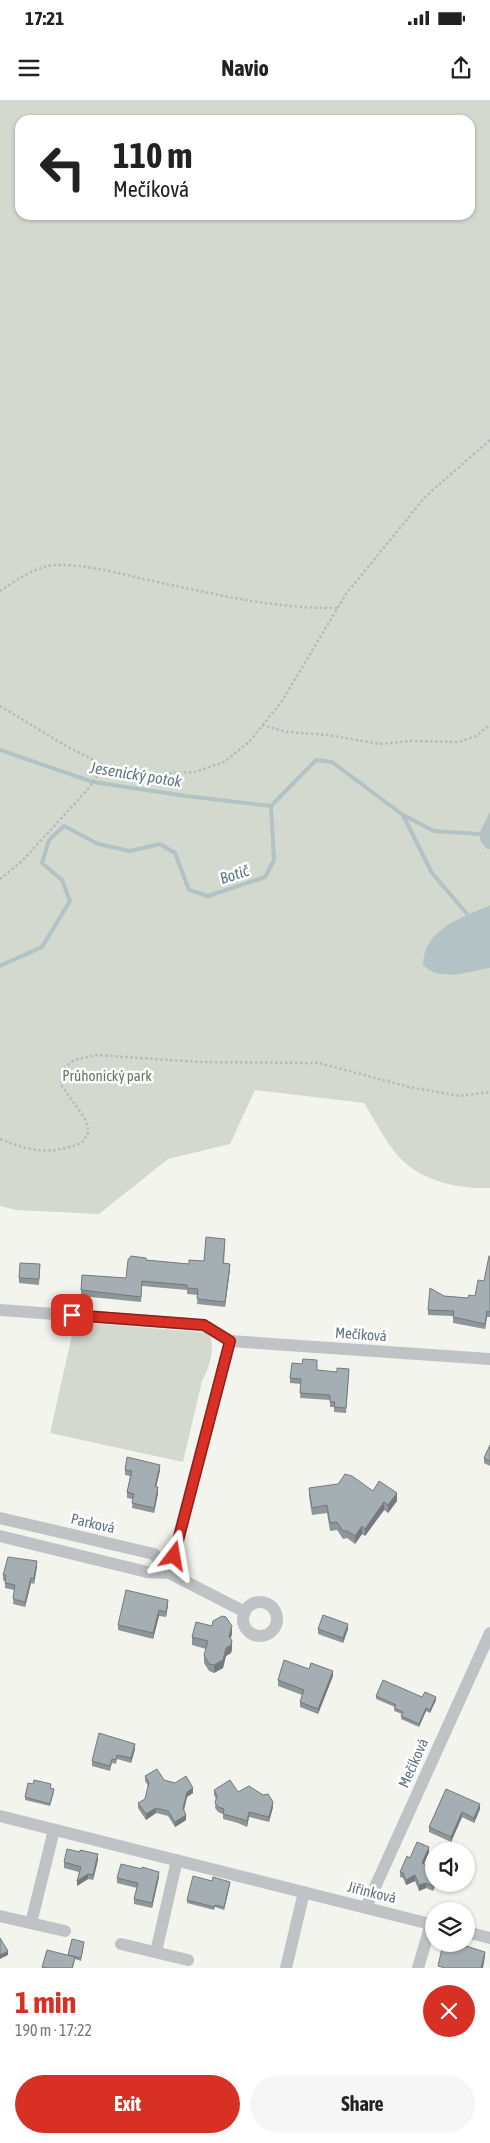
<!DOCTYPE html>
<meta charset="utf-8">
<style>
body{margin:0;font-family:"Asap Condensed",sans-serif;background:#f6f6f6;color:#222;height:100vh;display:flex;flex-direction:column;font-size:19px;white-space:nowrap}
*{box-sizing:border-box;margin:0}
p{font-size:16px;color:#767676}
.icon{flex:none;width:28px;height:28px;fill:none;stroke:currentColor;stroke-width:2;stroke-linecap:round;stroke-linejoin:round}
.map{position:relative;height:1868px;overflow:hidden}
.panel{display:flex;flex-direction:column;background:#fff;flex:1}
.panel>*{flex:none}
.guide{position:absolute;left:15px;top:15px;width:460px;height:105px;border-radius:15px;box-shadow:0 1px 4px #0004;background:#fff;color:#222;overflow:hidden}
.fabs{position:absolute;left:425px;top:1742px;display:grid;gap:10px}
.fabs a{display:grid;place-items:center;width:50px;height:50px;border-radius:50%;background:#fff;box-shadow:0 1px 4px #0004;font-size:25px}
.pin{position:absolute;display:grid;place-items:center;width:42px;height:42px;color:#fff;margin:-21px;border-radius:10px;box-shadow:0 2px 8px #0006}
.me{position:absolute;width:55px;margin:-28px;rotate:14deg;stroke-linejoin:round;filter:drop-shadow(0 0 4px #0008)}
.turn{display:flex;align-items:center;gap:18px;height:105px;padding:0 15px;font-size:22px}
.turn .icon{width:65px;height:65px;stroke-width:2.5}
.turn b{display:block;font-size:35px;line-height:42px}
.round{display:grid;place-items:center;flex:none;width:52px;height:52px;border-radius:26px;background:#f6f6f6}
.summary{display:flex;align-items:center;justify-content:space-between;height:85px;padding:0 15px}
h1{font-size:30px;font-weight:700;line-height:38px;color:#d93025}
.primary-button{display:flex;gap:10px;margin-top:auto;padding:10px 15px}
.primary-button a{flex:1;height:58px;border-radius:30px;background:#d93025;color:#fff;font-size:20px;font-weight:700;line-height:58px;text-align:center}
.primary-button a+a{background:#f6f6f6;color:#222}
.status{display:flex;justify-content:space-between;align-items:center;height:35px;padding:0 25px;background:#fff;direction:ltr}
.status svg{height:14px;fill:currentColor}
header{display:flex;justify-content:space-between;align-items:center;height:65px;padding:0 15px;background:#fff;font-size:22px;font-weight:700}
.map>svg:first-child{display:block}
.green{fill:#d3d9cf;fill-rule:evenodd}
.water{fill:#b3c2c4}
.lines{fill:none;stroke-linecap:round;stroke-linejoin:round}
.stream{stroke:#b3c2c4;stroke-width:4}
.path{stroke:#b7babc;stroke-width:2.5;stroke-dasharray:2.5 2.5;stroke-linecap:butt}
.street{stroke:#bfc3c6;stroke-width:12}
.wall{fill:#8e9699}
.shaded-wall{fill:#747a7d}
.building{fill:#a5aeb2;stroke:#747a7d}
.route-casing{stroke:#8d1f18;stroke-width:12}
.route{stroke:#d93025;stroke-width:9}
.labels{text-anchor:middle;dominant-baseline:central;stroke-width:5;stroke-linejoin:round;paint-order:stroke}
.park-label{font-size:15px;fill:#687861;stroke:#fff}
.street-label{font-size:15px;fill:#637580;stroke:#fff}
.water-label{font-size:16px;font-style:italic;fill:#5f787f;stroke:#fff}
</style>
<div class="status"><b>17:21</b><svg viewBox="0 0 49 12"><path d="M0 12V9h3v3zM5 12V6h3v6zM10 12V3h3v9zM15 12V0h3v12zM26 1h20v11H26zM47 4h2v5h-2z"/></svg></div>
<header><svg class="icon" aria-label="menu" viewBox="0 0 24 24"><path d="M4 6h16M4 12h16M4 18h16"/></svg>Navio<svg class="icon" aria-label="share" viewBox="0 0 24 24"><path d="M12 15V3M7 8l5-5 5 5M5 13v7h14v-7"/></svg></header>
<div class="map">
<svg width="490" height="1868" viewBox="0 0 490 1868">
<rect width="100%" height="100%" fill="#f4f4ef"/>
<g class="green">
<path d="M0,0h490v711l-6,12 3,26h3v56c-26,11 -67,26 -67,60l21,10 46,-7v220c-31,1 -67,-6 -90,-30 -12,-12 -26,-39 -36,-55l-109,-13 -25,54 -62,15 -69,55 -83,-4 -16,-4zM20,20h450v95h-450z"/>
<path d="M75,1222l126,10 8,2c7,12 0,36 -7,47l-19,81 -133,-29z"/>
</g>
<g class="water">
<polygon points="490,711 490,749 487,749 481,742 479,734"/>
<path d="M490,805v63c-21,3 -50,15 -67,-3 0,-36 40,-48 67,-60z"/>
</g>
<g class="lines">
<g class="stream">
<polyline points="0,650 93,682 186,696 271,706"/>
<polyline points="403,715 434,731 479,734"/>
<polyline points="0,866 42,847 70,801 62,780 42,763 49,740 64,726 98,744 130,751 160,744 175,753 189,790 208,796 265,777 274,760 271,706 316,660 332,662 403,715 432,773 468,815 468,819"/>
</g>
<g class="path">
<path d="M0,491c17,-11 34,-24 55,-26 32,-1 66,9 98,16 61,13 122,28 185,27"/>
<polyline points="0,606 66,646 114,670"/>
<polyline points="262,625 287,632 328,635 380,644 410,641 459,642 476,636 490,625"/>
<polyline points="0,779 21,762 90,687 96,677 114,670 152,674 195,672 224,662 249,642 282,601 346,494 426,396 490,340"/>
<path d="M0,1039c32,13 49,16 82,4l7,-12 -5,-14 -23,-32 2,-16 11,-9 22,-5 104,7 119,1 90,24 51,9 30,-4"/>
</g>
<g class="street">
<polyline points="0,1210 203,1225 230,1241 490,1259"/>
<polyline points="0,1418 154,1454 169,1473"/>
<polyline points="0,1436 147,1472 169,1473 245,1512"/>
<polyline points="169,1473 230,1241"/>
<circle cx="260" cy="1519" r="17"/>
<polyline points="0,1716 434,1825"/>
<polyline points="366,1807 490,1533"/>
<polyline points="0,1816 65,1831"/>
<polyline points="31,1823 54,1730"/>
<polyline points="466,1832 490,1838"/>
<polyline points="121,1844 188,1860"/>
<polyline points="156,1852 177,1760"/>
<polyline points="286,1868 304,1792"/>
<polyline points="418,1868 431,1824"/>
</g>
</g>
<g class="wall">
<polygon points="225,1144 224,1164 230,1169 225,1207 197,1204 198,1195 187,1194 187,1190 142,1186 141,1202 81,1196 81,1190 126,1178 146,1160 189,1164 204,1161"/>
<polygon points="490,1156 490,1217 487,1217 485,1229 453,1223 453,1216 428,1215 428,1210 444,1196 468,1198 475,1196 484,1181"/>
<polygon points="40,1169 39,1185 19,1183 19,1178"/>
<polygon points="317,1270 349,1274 346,1313 334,1312 334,1307 330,1307 330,1300 300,1298 301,1284 290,1283 290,1278"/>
<polygon points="490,1345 490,1366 484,1363 484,1358"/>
<polygon points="125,1370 160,1370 156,1387 158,1393 154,1413 132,1408 133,1399 127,1398 127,1392 130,1376 125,1375"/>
<polygon points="309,1388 373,1391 397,1401 388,1413 384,1410 365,1436 362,1434 355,1444 347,1438 343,1439 337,1430 330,1431 327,1413 312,1415 309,1396"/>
<polygon points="37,1466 34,1484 31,1483 25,1507 13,1504 14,1490 5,1488 5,1481 3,1480 3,1475"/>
<polygon points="168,1505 166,1517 159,1516 153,1539 118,1530 118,1525"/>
<polygon points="318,1529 348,1529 343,1543 318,1534"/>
<polygon points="232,1534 231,1538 232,1549 231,1553 226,1556 223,1568 214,1573 209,1571 204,1563 204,1555 206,1549 192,1545 192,1537"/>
<polygon points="309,1569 333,1576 318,1614 300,1607 300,1602 302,1595 278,1586 278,1580"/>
<polygon points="376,1596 422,1597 436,1600 430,1613 426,1611 419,1627 401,1619 402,1614 394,1611 395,1607 376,1599"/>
<polygon points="135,1649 131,1663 117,1659 116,1664 112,1663 110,1671 92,1666 92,1661"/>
<polygon points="145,1676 164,1680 193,1693 187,1697 184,1710 186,1720 175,1727 168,1716 156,1713 146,1720 138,1708 138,1703 145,1699 148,1686 145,1681"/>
<polygon points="50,1688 54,1692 50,1706 25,1700 25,1697"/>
<polygon points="446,1689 480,1709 474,1723 462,1717 451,1742 429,1732 429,1727"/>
<polygon points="214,1690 238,1692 273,1707 269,1722 249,1717 247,1727 238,1723 223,1719 223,1714 218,1712 215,1708 216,1699 214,1695"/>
<polygon points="429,1752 424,1764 434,1768 433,1791 426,1788 419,1791 415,1781 406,1785 403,1778 400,1777 400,1772 410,1758"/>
<polygon points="98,1760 93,1780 88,1779 77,1786 79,1772 64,1768 64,1762"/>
<polygon points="159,1777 152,1808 134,1804 134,1799 137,1788 117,1783 117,1778"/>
<polygon points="212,1781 230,1784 224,1810 215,1807 214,1810 187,1803 187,1800"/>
<polygon points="72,1839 84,1845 81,1861 75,1859 73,1868 42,1868 42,1867 68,1856"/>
</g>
<g class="shaded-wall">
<polygon points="230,1164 230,1169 225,1207 225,1202"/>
<polygon points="487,1211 487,1217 485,1229 485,1224"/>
<polygon points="160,1365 160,1370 155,1392 155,1387"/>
<polygon points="158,1387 158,1393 154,1413 154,1408"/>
<polygon points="397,1393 397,1401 388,1413 388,1405"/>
<polygon points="384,1402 384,1410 365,1436 365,1429"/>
<polygon points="362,1426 362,1434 355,1444 355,1436"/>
<polygon points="37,1461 37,1466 34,1484 34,1478"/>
<polygon points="31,1478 31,1483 25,1507 25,1502"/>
<polygon points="168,1500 168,1505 166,1517 166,1512"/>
<polygon points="159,1510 159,1516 153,1539 153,1533"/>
<polygon points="348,1524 348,1529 343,1543 343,1538"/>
<polygon points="232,1526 232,1534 229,1543 229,1536"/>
<polygon points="232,1541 232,1549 231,1553 226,1556 223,1568 214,1573 214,1565 226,1548"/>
<polygon points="333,1571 333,1576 318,1614 318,1609"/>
<polygon points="436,1597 436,1600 430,1613 430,1610"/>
<polygon points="426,1608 426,1611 419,1627 419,1624"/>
<polygon points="135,1644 135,1649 131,1663 131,1658"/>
<polygon points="193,1688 193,1693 187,1697 183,1714 183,1708 187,1692"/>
<polygon points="273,1702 273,1707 269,1722 269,1717"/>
<polygon points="480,1704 480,1709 474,1723 474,1718"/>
<polygon points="156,1708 156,1713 146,1720 146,1714"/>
<polygon points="249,1712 249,1717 247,1727 247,1721"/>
<polygon points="462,1712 462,1717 451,1742 451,1737"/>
<polygon points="186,1715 186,1720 175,1727 175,1722"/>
<polygon points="429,1747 429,1752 422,1768 422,1763"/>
<polygon points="98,1754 98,1760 93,1780 93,1775"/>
<polygon points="159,1772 159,1777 152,1808 152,1803"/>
<polygon points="88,1774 88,1779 77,1786 77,1781"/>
<polygon points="415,1775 415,1781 406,1785 406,1780"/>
<polygon points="230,1782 230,1784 224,1810 224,1807"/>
<polygon points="426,1783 426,1788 419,1791 419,1785"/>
<polygon points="434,1784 436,1784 433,1791 433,1786"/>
<polygon points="8,1851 8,1855 0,1859 0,1855"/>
<polygon points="485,1852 485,1857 483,1868 481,1868"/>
</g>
<g class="building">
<polygon points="206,1137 225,1139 223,1163 230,1164 225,1202 197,1199 198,1189 187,1188 187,1185 142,1181 141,1197 81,1190 82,1175 126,1178 128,1160 131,1156 146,1158 146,1160 189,1164 189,1160 204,1161"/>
<polygon points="489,1156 490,1156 490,1212 487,1211 485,1224 453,1217 454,1211 428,1210 430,1188 444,1196 468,1198 469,1195 475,1196 478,1180 484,1181"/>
<polygon points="20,1163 40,1164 39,1179 19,1178"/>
<polygon points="303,1259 317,1260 317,1270 337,1272 337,1268 349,1269 346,1308 334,1307 335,1302 330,1302 330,1295 300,1293 301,1279 290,1278 292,1263 302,1264"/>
<polygon points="490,1345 490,1361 484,1358"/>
<polygon points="127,1357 160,1365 155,1387 158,1387 154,1408 132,1403 134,1394 127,1392 132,1371 125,1370"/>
<polygon points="345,1374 352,1376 373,1391 379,1381 397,1393 388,1405 384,1402 365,1429 362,1426 355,1436 347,1431 343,1431 337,1422 330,1423 327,1405 312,1408 309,1388 338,1384"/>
<polygon points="8,1457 37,1461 34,1478 31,1478 25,1502 13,1499 15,1485 5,1483 6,1475 3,1475"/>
<polygon points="126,1490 168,1500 166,1512 159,1510 153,1533 118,1525"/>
<polygon points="323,1515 348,1524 343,1538 318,1529"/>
<polygon points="222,1516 226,1517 232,1526 229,1536 232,1541 231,1545 226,1548 223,1560 214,1565 209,1564 204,1555 208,1541 192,1537 196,1522 212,1526 213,1521"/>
<polygon points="284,1560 309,1569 311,1563 333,1571 318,1609 300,1602 304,1590 278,1580"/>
<polygon points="383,1580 422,1597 425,1592 436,1597 430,1610 426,1608 419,1624 401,1616 403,1612 394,1608 396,1605 376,1596"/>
<polygon points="99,1633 135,1644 131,1658 117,1655 116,1660 112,1659 110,1666 92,1661"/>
<polygon points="157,1669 164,1680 175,1683 186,1676 193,1688 187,1692 183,1708 186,1715 175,1722 168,1711 156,1708 146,1714 138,1703 145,1699 149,1682 145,1676"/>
<polygon points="34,1680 51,1684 50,1688 54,1689 50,1704 25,1697 28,1683 33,1684"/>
<polygon points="230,1680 238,1692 249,1686 263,1695 268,1694 273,1702 269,1717 249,1712 247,1721 238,1718 223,1714 224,1709 218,1707 215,1703 217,1696 214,1690"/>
<polygon points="446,1689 480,1704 474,1718 462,1712 451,1737 429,1727"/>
<polygon points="417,1742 429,1747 422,1763 434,1768 434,1784 433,1786 426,1783 419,1785 415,1775 406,1780 403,1773 400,1772 407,1756 410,1758"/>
<polygon points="67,1749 80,1752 80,1750 98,1754 93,1775 88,1774 77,1781 81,1767 64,1762"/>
<polygon points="121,1764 142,1769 142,1767 159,1772 152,1803 134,1799 138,1783 117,1778"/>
<polygon points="193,1776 212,1781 213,1777 230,1782 224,1807 215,1805 214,1807 187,1800"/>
<polygon points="0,1838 8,1851 0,1855"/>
<polygon points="72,1839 84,1842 81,1858 68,1855"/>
<polygon points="443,1844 451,1844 457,1845 457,1844 460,1844 485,1852 481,1868 445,1868 438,1866"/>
<polygon points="47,1850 75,1857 72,1868 47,1868 42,1867"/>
</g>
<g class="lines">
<g class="route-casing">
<polyline id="route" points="72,1215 204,1225 230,1241 174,1456"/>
</g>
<use href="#route" class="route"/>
</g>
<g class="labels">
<g class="park-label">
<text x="107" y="975">Průhonický park</text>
</g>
<g class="street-label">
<text transform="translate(361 1234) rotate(4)">Mečíková</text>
<text transform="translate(93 1423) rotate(13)">Parková</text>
<text transform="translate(413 1663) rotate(-66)">Mečíková</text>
<text transform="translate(372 1792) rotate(14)">Jiřinková</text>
</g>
<g class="water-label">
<text transform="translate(136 674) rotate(9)">Jesenický potok</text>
<text transform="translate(234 774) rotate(-18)">Botič</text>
</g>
</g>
</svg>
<div class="fabs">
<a><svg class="icon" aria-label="sound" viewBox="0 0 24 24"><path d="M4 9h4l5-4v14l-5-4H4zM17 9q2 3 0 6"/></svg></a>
<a><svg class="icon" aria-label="layers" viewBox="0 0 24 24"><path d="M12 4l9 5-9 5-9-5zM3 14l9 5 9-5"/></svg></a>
</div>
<div class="pin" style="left:72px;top:1215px;background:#d93025"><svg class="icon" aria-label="arrive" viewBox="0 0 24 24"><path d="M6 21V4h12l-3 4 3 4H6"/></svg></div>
<svg class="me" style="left:174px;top:1456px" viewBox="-20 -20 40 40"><path d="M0-17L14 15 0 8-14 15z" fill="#d93025" stroke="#fff" stroke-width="4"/></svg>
<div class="guide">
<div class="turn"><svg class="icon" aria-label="left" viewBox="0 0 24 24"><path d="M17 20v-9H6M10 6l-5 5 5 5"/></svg><div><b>110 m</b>Mečíková</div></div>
</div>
</div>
<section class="panel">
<div class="summary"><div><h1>1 min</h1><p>190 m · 17:22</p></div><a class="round" style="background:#d93025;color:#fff"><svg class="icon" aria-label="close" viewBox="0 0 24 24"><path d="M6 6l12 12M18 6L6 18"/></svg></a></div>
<div class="primary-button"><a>Exit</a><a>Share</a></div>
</section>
